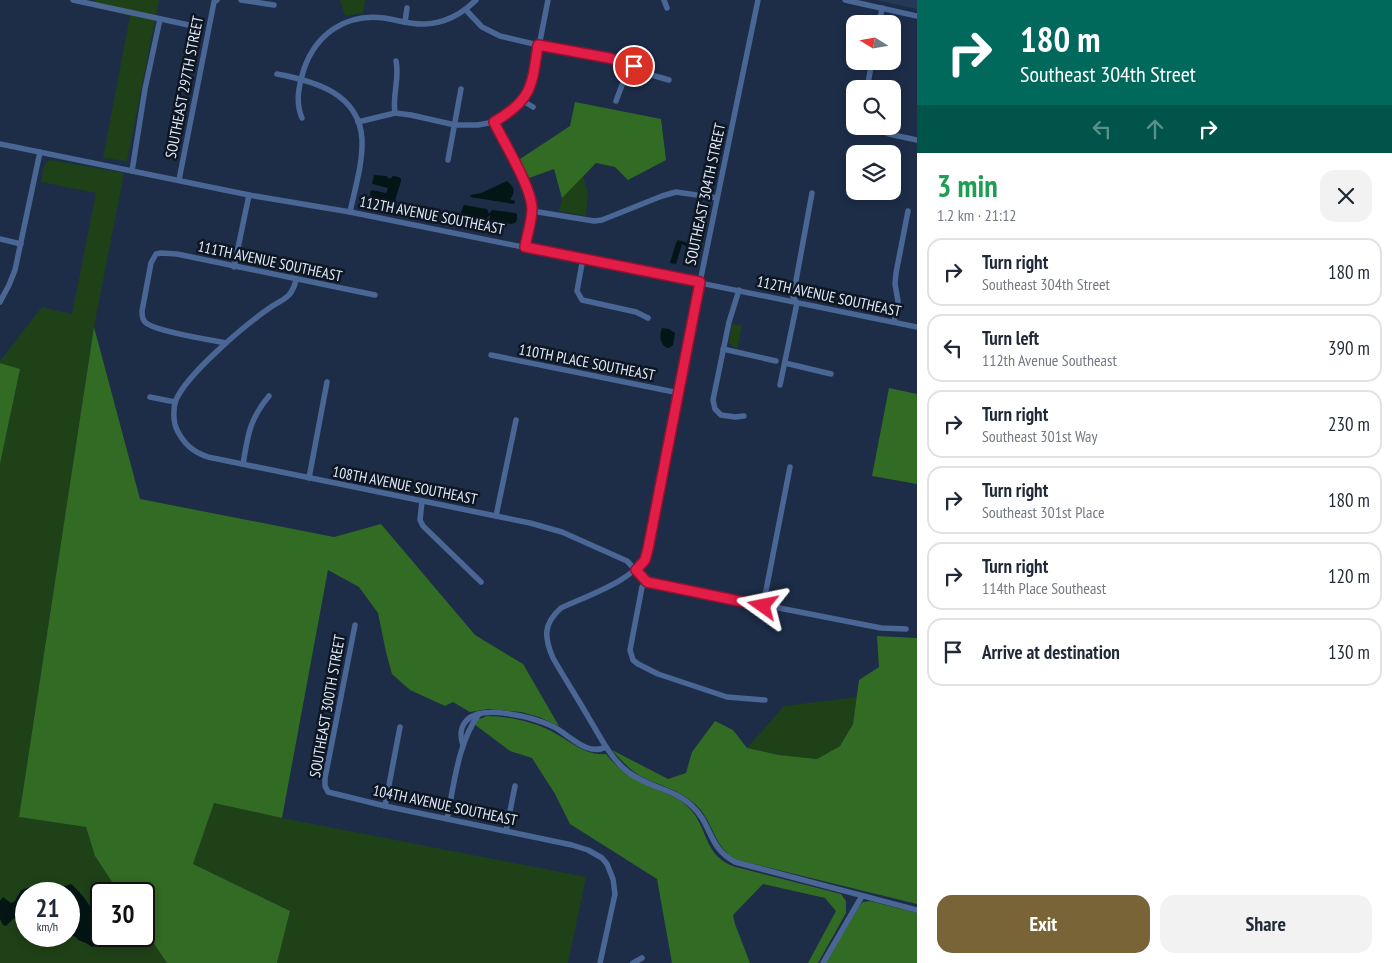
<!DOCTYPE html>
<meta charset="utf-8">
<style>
body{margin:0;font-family:"PT Sans Narrow",sans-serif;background:#f2f2f3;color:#1f2937;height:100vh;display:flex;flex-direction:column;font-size:19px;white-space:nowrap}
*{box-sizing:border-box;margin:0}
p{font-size:16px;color:#747a83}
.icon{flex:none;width:28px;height:28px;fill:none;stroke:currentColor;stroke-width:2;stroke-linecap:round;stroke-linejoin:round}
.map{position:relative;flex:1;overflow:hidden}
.panel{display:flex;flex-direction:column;background:#fff;width:475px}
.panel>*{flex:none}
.banner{background:#00695c;color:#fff;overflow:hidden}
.needle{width:32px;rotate:281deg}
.tools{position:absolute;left:846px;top:15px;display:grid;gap:10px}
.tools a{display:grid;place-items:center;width:55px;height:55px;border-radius:10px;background:#fff;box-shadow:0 2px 8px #0003;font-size:25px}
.speed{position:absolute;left:15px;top:882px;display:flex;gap:10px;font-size:25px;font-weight:700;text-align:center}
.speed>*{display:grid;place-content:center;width:65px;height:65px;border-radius:50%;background:#fff;box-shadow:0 2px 8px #0003;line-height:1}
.speed small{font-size:12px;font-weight:400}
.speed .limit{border:2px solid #111;border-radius:8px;background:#fff;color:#111}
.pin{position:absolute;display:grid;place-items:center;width:42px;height:42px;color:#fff;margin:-21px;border:2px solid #fff;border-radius:50%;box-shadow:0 1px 5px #0007}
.me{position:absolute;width:55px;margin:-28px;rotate:282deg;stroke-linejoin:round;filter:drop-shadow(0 0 4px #0008)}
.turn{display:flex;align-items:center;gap:18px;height:105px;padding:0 20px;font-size:22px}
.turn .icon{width:65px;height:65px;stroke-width:2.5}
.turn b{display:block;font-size:35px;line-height:42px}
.lanes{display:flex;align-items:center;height:48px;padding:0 20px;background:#0003;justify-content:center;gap:25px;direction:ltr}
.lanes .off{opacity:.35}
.round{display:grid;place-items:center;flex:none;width:52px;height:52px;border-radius:15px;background:#f2f2f3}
.head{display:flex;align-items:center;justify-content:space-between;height:85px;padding:0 20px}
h1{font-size:30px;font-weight:700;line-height:38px;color:#1e9e55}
.action{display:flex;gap:10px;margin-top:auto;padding:10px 20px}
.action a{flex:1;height:58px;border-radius:15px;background:#796437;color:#fff;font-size:20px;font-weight:700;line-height:58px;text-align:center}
.action a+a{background:#f2f2f3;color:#1f2937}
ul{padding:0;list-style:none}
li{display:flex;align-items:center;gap:15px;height:68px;margin:0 10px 8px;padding:0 10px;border:2px solid #e0e1e3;border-radius:15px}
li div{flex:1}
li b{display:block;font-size:19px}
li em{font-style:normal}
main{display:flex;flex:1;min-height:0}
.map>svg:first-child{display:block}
.built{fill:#243858}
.green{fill:#1f4117;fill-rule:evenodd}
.forest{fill:#326b23}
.water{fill:#041516}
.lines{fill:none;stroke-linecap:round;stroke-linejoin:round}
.minor{stroke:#4a6695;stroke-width:5.5}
.route-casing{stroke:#92132f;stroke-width:12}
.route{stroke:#e11d48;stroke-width:9}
.labels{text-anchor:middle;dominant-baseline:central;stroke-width:5;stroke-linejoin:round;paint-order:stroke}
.street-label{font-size:15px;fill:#e1ecfd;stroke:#0e1622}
</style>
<main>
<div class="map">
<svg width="917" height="963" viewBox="0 0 917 963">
<rect width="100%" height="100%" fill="#1d2d48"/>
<polygon class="built" points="876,0 917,0 917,9"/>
<g class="green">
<polygon points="95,0 159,0 127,161 103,158 130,16 94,7"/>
<polygon points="340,0 365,0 363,13 345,16"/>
<path d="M50,160l74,13 -30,154 -75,490 67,10 9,29 25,38h-19v42h43v-7l23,34h-167v-499l20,-95 -20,-6v-2l42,-54 30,7 24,-121 -55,-11 3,-17zM26,894h43v42h-43z"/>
<polygon points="583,175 588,193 586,216 559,211 562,198"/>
<polygon points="732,324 742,326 737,349 732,346 729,342"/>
<polygon points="857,697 853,724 840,746 817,759 779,755 747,748 784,706"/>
<polygon points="214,803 282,818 586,877 568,963 277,963 290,911 193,864"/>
</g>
<g class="forest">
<polygon points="575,102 661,119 666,160 628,180 615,167 596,163 562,198 554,169 529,178 517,161 570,126"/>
<polygon points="94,327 140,499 334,537 381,524 475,635 523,664 559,726 539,717 521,712 488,709 470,712 453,702 445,706 410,690 392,674 386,652 378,613 359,587 328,570 282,818 214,803 193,864 290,911 277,963 167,963 144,929 144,894 120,894 95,856 86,827 19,817"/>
<polygon points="0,363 20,369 0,464"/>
<polygon points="889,388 917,394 917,484 872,476"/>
<path d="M877,636l40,2v266l-183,-45c-23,-17 -20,-38 -39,-55 -15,-14 -37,-19 -55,-28 -11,-7 -19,-16 -28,-26l56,29 18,-6 6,-21 23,-31 18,9 14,18 32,7 38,4 23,-13 13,-22 6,-44 20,-13z"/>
<path d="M487,716c19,0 43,5 60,13 20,9 36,27 59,25 16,21 35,28 57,38 9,4 17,7 24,14 22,19 15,51 49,61l105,27 5,7v12l-28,50h-10l28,-52 -11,-13 -62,-14 -30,31 2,9 15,39h-78l-15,-84 -87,-55 -15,-30 -23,-36 -22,-7 -36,-27 3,-4z"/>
<polygon points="870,901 917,913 917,963 825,963 860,905 863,902"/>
</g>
<g class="water">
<polygon points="374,175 386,176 390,179 393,176 399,177 401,179 401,181 394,204 371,198 370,192 372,190 386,193 388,188 372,184"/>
<path d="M507,181c7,5 9,11 3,18l5,2 -1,3 -44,-7 1,-2 10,-2z"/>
<polygon points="464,205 487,209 489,214 492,210 515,213 517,214 517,220 515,223 511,224 490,220 490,215 486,219 463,216 461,212"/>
<polygon points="678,240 694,245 692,264 690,267 683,265 686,246 682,244 676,264 670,263 676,243"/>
<path d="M662,328l7,1 6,4 -2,12 -4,3c-9,-1 -10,-12 -7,-20z"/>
<path d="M71,884c12,9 46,53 21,63l-6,-4 -8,-3 -2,-3 -7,-2v-41h-43v21l-13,4 -7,7 -3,-1 -3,-6v-18l3,-4 8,6 4,-2 6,-11 15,-5 13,7z"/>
</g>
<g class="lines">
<g class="minor">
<polyline points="73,0 198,27"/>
<polyline points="241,0 274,5"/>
<polyline points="664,0 667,8"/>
<path d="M758,0l-58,282 -53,272c-11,26 -61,42 -86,54 -18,16 -17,29 -8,50 12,21 25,41 37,62 11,18 21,39 38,52 19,15 47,17 64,34 20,18 16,42 43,56l182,48"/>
<polyline points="845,0 917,16"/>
<polyline points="466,10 482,27 500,36 538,45 620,61 655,76 669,80"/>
<polyline points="405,22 407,8"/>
<polyline points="879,24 882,8"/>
<path d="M277,74c37,7 82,19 85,65 1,24 -7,49 -12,73"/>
<polyline points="867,89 872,61"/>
<polyline points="523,101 533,107"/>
<polyline points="616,101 630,64"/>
<path d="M395,113c-3,-18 5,-35 1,-52"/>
<path d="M302,118c-7,-16 -3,-33 2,-49 12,-35 42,-56 80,-51 14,2 27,7 41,6 20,-1 38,-11 51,-24"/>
<polyline points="358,122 395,113 411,115 455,125 478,125 494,122 504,116 523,101 531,87 548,0"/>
<path d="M494,122c10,22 37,64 38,86 0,13 -5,27 -7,39"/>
<polyline points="873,126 889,134 917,140"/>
<polyline points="0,144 249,195 350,212 917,327"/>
<polyline points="448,160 461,89"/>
<polyline points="132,171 145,89 160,19"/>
<polyline points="179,180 214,2 217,0"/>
<polyline points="532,211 594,221 602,220 662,196 676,192 717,198"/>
<polyline points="0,239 21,244"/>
<polyline points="583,258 577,291 582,300 636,312 648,318"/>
<polyline points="234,267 249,195"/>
<path d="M296,280c-5,20 -13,18 -28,29 -24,17 -81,65 -92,91 -3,8 -3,22 1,30 7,14 16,22 31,27l322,66 32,9 65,29 20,21"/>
<polyline points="739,290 729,322 713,400 715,409 721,415 735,417 744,416"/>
<polyline points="0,302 9,285 15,270 40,152"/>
<polyline points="894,322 898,301 895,284 896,273 908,211"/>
<path d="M226,343c-15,-3 -73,-12 -81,-21 -3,-3 -3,-7 -3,-11l9,-48 5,-9 5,-1 16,1 198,41"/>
<polyline points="723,349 776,361"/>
<polyline points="491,355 679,393"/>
<polyline points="785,363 831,374"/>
<polyline points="780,385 797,303 793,297 812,193"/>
<polyline points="150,397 175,402"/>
<path d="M243,464c5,-29 6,-44 26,-68"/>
<polyline points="309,478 327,382"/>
<polyline points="422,501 420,520 423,526 481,582"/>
<polyline points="496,516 516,420"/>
<polyline points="647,582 881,628 906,629"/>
<polyline points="647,582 642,587 630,650 633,660 638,664 658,674 727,697 765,700"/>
<polyline points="763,606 790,467"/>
<polyline points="355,625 325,778 325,786 328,792 385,806 572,845 588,850 602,858 607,864 613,879 615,894 600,963"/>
<path d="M463,745c-3,-8 -3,-18 4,-25 15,-16 66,-3 85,6 16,7 34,31 54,21"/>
<polyline points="385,806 400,727"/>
<path d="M447,819c7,-34 11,-77 32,-105"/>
<polyline points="506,831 515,786"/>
<polyline points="633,963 642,958"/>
<polyline points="823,963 862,896"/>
</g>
</g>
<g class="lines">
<g class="route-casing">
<path id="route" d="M634,66l-25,-8 -71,-13c-6,41 -6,55 -44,77 10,21 37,64 38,86 0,13 -5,27 -7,39l175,35 -52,267 -3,11 -9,10 11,12 116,24"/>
</g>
<use href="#route" class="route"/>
</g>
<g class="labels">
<g class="street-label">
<text transform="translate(184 87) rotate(-79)">SOUTHEAST 297TH STREET</text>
<text transform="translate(705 194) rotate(-78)">SOUTHEAST 304TH STREET</text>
<text transform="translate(432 215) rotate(11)">112TH AVENUE SOUTHEAST</text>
<text transform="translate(270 261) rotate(12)">111TH AVENUE SOUTHEAST</text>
<text transform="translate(829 296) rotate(12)">112TH AVENUE SOUTHEAST</text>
<text transform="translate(587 362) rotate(11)">110TH PLACE SOUTHEAST</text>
<text transform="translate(405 485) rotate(11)">108TH AVENUE SOUTHEAST</text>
<text transform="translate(327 706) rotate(-80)">SOUTHEAST 300TH STREET</text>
<text transform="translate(445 805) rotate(12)">104TH AVENUE SOUTHEAST</text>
</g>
</g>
</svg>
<div class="tools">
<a><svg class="needle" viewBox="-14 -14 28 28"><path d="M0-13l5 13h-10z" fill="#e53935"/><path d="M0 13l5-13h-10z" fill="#747a83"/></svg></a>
<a><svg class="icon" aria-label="search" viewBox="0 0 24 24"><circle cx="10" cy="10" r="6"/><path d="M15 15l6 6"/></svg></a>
<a><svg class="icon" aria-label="layers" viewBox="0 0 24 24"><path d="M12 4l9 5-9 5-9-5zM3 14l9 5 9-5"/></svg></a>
</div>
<div class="speed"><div>21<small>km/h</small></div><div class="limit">30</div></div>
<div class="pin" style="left:634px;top:66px;background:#d93025"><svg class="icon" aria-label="arrive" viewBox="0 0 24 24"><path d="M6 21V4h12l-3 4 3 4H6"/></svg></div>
<svg class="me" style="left:763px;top:606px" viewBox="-20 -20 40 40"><path d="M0-17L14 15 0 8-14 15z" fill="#e11d48" stroke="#fff" stroke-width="4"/></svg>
</div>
<section class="panel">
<div class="banner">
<div class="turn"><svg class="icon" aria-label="right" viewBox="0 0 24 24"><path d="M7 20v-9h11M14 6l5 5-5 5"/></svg><div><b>180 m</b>Southeast 304th Street</div></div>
<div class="lanes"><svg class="icon off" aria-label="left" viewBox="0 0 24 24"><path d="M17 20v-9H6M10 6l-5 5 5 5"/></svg><svg class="icon off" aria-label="ahead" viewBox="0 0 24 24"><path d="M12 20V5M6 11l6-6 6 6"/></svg><svg class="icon" aria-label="right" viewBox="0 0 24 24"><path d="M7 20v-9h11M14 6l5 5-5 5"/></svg></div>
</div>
<div class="head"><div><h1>3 min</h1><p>1.2 km · 21:12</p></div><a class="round"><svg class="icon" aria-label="close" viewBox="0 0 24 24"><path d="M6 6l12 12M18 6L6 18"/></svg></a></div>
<ul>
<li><svg class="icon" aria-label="right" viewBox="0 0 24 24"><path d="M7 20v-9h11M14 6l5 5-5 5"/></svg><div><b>Turn right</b><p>Southeast 304th Street</p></div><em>180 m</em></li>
<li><svg class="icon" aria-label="left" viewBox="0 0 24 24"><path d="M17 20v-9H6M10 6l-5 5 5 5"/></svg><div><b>Turn left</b><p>112th Avenue Southeast</p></div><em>390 m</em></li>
<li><svg class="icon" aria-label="right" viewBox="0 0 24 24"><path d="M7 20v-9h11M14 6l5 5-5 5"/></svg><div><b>Turn right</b><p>Southeast 301st Way</p></div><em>230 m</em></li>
<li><svg class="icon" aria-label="right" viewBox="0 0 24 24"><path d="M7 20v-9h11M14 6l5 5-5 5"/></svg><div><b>Turn right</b><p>Southeast 301st Place</p></div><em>180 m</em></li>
<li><svg class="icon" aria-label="right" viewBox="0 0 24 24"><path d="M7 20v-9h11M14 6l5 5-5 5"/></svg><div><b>Turn right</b><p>114th Place Southeast</p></div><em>120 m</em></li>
<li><svg class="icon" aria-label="arrive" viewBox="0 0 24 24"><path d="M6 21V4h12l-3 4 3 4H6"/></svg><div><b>Arrive at destination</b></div><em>130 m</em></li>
</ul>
<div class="action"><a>Exit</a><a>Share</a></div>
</section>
</main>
